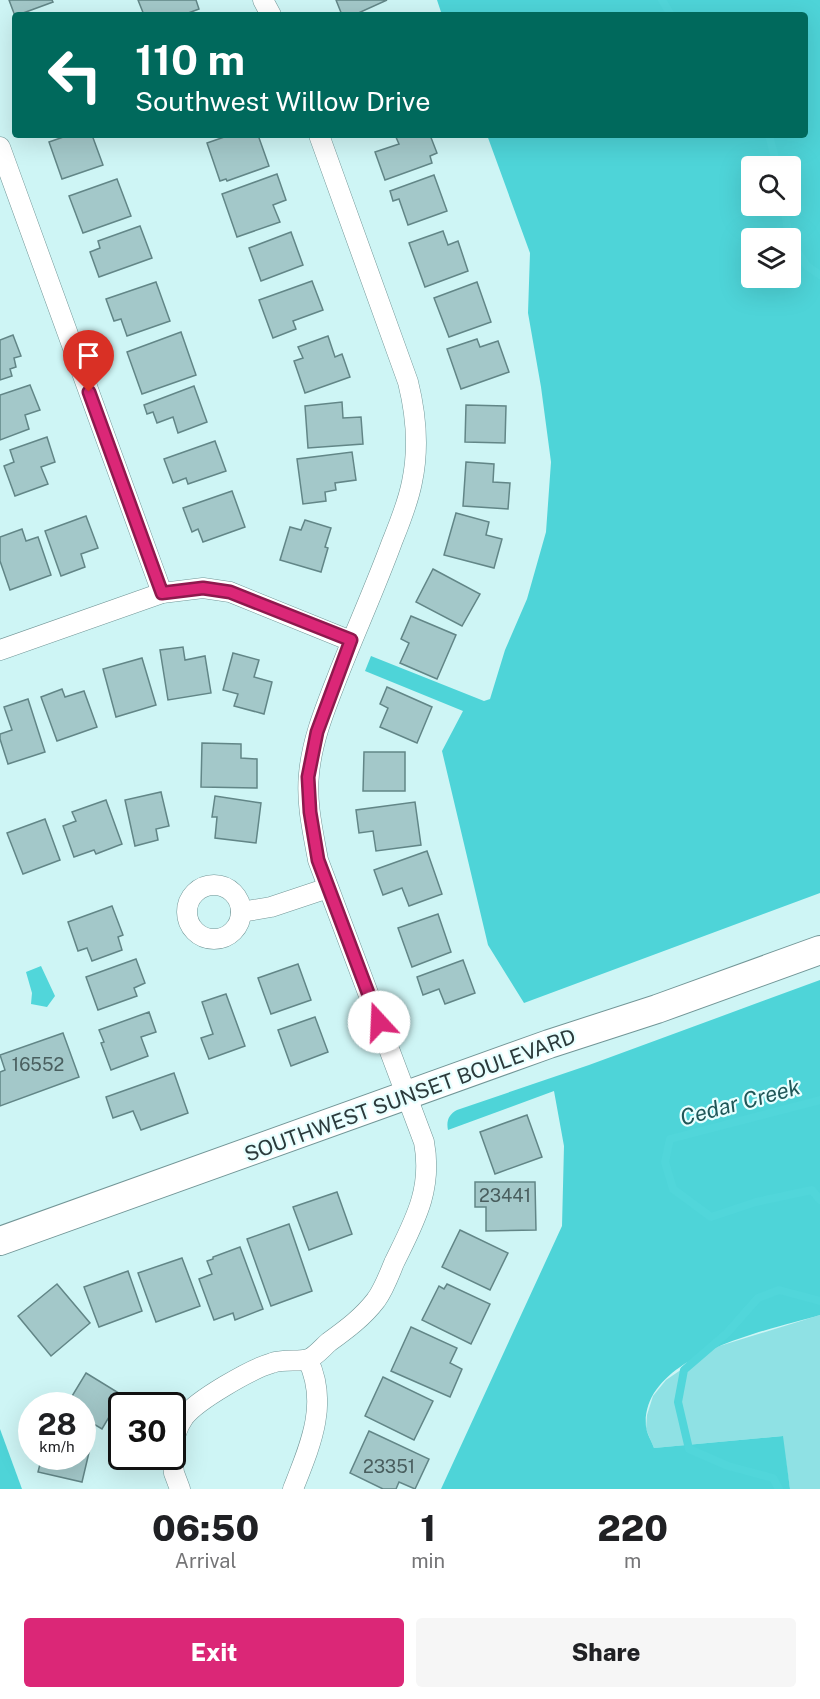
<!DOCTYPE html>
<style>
body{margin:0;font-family:"Public Sans",sans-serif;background:#f6f6f6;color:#202124;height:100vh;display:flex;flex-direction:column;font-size:22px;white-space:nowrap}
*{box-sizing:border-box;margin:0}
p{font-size:20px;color:#757577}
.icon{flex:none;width:33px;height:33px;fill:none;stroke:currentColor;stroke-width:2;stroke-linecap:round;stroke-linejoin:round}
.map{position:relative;height:1489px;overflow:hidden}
.panel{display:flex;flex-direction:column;background:#fff;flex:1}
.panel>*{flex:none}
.banner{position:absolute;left:12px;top:12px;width:796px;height:126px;border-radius:6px;box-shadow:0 6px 24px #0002;background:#00695c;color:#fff;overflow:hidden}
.buttons{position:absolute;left:741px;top:156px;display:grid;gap:12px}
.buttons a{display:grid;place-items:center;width:60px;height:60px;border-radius:6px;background:#fff;box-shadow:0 6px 24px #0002;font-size:30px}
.speed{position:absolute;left:18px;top:1392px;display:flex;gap:12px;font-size:30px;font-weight:700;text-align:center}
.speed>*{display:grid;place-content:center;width:78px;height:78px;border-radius:50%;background:#fff;box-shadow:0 6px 24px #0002;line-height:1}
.speed small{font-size:15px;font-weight:400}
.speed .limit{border:3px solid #111;border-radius:9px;background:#fff;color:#111}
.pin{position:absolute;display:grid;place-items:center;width:51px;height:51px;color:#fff;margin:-62px -26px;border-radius:50% 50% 50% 0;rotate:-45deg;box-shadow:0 0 6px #0007}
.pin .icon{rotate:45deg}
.me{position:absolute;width:66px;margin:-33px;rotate:340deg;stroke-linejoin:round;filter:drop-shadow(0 0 4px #0008)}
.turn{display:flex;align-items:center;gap:21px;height:126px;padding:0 24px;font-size:27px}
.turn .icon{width:78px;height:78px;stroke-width:2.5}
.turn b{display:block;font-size:42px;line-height:51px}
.eta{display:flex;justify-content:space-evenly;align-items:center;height:102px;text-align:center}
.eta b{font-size:36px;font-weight:800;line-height:42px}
.button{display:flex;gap:12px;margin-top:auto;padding:12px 24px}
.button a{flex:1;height:69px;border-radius:6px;background:#db2777;color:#fff;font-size:24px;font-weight:800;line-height:69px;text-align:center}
.button a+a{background:#f6f6f6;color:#202124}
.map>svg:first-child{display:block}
.green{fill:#8fe1e4}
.forest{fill:#4ed4d8;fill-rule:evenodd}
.water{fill:#51d6da}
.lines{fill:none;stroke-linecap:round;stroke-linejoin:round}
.stream{stroke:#51d6da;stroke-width:8}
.building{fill:#a3c8c9;stroke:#628687;stroke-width:1.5}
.minor-casing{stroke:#729697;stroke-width:21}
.secondary-casing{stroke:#729697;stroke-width:30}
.minor{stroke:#fff;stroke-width:20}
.secondary{stroke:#fff;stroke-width:28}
.route-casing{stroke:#8e194d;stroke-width:15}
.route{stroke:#db2777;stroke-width:10}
.labels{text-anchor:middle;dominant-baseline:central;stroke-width:4.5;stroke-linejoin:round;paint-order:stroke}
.number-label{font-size:18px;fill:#495e5e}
.street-label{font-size:21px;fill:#2b3a3b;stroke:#e7ffff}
.water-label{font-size:22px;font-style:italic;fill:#1f5758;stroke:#e7ffff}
</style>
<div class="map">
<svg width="820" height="1489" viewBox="0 0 820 1489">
<rect width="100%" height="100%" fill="#cef5f5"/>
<polygon class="green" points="820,1315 820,1489 790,1489 782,1436 654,1448 646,1429 647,1415 653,1396 666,1380 713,1348"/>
<g class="forest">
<path d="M437,0h383v893l-296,110 -36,-58 -46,-194 21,-40 -98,-40 6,-15 103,41 10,4 6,-2 15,-49 22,-51 19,-67 5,-70 -10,-75 -13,-74 2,-60 -43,-118h319v-120h-364zM752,166h38v40h-38zM752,238h38v40h-38z"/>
<path d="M820,980v335c-51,15 -180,40 -174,112 1,7 6,15 8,21l129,-12 7,53h-349l121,-263 2,-80 -10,-55 -106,39c-2,-9 1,-16 9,-20l132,-45z"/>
<polygon points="0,1429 22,1489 0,1489"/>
</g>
<polygon class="water" points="41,966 55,996 47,1007 31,1004 32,993 26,972"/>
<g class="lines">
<g class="stream">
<polyline points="662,0 671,15"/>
<polyline points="769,135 777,166"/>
<polyline points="784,206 789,238"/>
<polyline points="790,241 807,266 820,275"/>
<polyline points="820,1100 670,1139 665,1162 673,1189 711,1217 756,1202 812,1190 820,1200"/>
<polyline points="779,1489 773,1478 728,1466 689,1449 678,1402 684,1370 727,1333 758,1298 779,1290 820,1301"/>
</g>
</g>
<g class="building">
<polygon points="9,0 52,0 53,2 15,16"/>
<polygon points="138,0 196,0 199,9 183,15 144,15"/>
<polygon points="336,0 387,0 354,15 342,15"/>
<polygon points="69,135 92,135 103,165 62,179 49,142"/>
<polygon points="230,135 258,135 269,166 227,181 226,179 220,181 207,143"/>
<polygon points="395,135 430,135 437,153 430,156 432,163 385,180 375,152 399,144"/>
<polygon points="277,174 286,200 273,205 280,222 237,237 222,194"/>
<polygon points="434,175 447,211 408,225 399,199 393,201 390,191"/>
<polygon points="117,179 131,216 83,233 69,196"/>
<polygon points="140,226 152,258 99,277 90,252 100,248 98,241"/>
<polygon points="443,231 448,245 458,241 468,271 425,287 409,243"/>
<polygon points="291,232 303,265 261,281 249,248"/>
<polygon points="312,281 323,310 293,321 296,329 273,338 259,300"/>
<polygon points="156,282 170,321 127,336 121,319 114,321 106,299"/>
<polygon points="477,282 491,322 449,337 434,298"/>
<polygon points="181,332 196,375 142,394 127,352"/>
<polygon points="13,335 21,356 14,358 16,367 10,369 12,376 0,380 0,340"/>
<polygon points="328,336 335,357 342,354 350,377 305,393 294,361 303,358 298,347"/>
<polygon points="477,339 480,347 498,341 509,372 461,389 447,349"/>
<polygon points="30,385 40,410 25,415 29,429 0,440 0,395"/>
<polygon points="194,386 207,422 178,433 173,417 157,423 153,412 147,414 144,405"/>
<polygon points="342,402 343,418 361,417 363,444 308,448 305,406"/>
<polygon points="466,405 506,406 505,443 465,442"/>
<polygon points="47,437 55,462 41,467 48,484 15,496 4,466 14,462 10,450"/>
<polygon points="215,441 226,471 188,484 186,478 173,483 164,459"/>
<polygon points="352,452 356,480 335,483 336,490 325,492 326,501 303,504 297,459"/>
<polygon points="466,462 494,464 493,482 510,483 508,509 463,506"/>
<polygon points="232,491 245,527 203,542 198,529 192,532 183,508"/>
<polygon points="456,513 489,522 486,535 502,539 494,568 444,555"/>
<polygon points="86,516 98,548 81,554 85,567 61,576 45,531"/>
<polygon points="305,520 331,528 325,547 328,548 321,572 280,560 290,527 301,530"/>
<polygon points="22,529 26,541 38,537 51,575 10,590 0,561 0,537"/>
<polygon points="433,569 480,594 462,626 416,602"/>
<polygon points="411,616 456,635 437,679 400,663 409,643 401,639"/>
<polygon points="183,647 185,660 205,656 211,693 168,700 160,650"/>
<polygon points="233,653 259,660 254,677 272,682 264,714 234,706 238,694 223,690"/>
<polygon points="142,658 156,705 116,717 103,669"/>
<polygon points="387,687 432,707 417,743 380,727 388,708 380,704"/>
<polygon points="62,689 65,697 84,691 97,727 57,741 41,697"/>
<polygon points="28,699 45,752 8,764 0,739 0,734 12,730 4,707"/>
<polygon points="202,743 241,744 241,758 257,759 257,788 201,787"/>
<polygon points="364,752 405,752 405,791 363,791"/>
<polygon points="161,792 169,826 156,829 158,840 135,846 125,800"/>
<polygon points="215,796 261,803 256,843 215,838 217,817 212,817"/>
<polygon points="106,800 122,844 96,854 94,850 74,857 63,826 76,821 72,812"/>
<polygon points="415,802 421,845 376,851 373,831 359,833 356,810"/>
<polygon points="45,819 60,860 23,874 7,833"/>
<polygon points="427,851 442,894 409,906 402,888 383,895 374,870"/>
<polygon points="112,906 123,935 118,937 122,950 92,961 87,948 78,951 68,922"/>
<polygon points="438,914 451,952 412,967 398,928"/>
<polygon points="136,959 145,983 134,988 137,996 98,1010 86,977"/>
<polygon points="463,960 475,993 445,1004 439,989 423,995 417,977"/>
<polygon points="298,964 311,1000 271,1014 258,978"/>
<polygon points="226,994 245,1046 209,1059 201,1038 213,1034 202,1002"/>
<polygon points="149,1012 156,1032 141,1037 148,1056 111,1070 101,1043 104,1042 99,1030"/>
<polygon points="315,1017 328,1052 291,1066 278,1030"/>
<polygon points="63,1033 79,1077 0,1106 0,1072 5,1070 0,1055"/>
<polygon points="174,1073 188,1113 141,1130 133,1111 113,1118 106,1097"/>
<polygon points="527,1115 542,1157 495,1174 480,1132"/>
<polygon points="475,1182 535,1182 536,1230 486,1231 486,1207 475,1207"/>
<polygon points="337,1192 352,1234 309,1250 293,1207"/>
<polygon points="289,1224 312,1291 271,1306 247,1239"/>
<polygon points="460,1230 508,1253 490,1290 442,1267"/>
<polygon points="240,1247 263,1309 235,1320 233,1313 214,1320 199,1279 212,1274 207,1261 213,1259 213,1257"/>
<polygon points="182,1258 200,1306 156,1322 138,1273"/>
<polygon points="128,1271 142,1311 99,1327 84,1287"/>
<polygon points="57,1284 90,1323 51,1356 18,1316"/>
<polygon points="447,1284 490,1304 471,1344 422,1320 439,1286 444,1289"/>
<polygon points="411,1327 457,1348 450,1363 462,1369 450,1397 391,1371"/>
<polygon points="86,1373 122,1395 102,1429 82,1417 82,1406 66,1406"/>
<polygon points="383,1377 433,1401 414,1440 365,1416"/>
<polygon points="369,1431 429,1459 415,1489 399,1482 396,1489 383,1489 350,1473"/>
<polygon points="82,1442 91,1444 82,1482 38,1472 42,1456 82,1456"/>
</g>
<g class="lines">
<g class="minor-casing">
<g id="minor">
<polyline points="263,0 271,15"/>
<polyline points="0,147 162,593"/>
<polyline points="0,650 162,593 203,588 230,592 351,641"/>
<circle cx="214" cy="912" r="27"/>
<polyline points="241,912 271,907 328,888"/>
<path d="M172,1452c2,-13 4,-24 12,-35 13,-17 67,-48 88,-54 11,-4 29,-1 36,-4 7,-2 15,-12 21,-17 18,-13 34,-25 47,-42 8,-11 13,-25 18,-37 20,-41 39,-73 30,-121l-106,-282c-5,-28 -12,-57 -9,-86 3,-34 16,-65 28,-96 18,-46 38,-90 55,-136 8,-20 16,-39 20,-60 7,-33 4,-68 -4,-100l-89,-247"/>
<polyline points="172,1456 174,1473 180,1489"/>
<path d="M293,1489c17,-43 36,-85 15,-129"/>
</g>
</g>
<g class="secondary-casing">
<polyline id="secondary" points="0,1241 549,1044 657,1009 820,950"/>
</g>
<use href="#minor" class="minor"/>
<use href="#secondary" class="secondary"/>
</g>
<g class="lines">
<g class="route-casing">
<polyline id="route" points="89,392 162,593 203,588 230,592 351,640 317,732 308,777 310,812 318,860 379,1022"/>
</g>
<use href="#route" class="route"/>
</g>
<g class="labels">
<g class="number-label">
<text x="38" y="1064">16552</text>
<text x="505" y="1195">23441</text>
<text x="389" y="1466">23351</text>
</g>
<g class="street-label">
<text transform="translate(410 1095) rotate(-20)">SOUTHWEST SUNSET BOULEVARD</text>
</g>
<g class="water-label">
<text transform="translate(740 1102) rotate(-15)">Cedar Creek</text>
</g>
</g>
</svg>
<div class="buttons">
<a><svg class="icon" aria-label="search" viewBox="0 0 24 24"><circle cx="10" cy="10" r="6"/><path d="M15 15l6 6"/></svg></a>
<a><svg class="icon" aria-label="layers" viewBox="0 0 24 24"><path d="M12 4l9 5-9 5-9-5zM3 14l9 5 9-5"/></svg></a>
</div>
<div class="speed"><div>28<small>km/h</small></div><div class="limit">30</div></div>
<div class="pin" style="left:89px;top:392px;background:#d93025"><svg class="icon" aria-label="arrive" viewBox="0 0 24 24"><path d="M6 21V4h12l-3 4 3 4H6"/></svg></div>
<svg class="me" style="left:379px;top:1022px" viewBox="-20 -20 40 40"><circle r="19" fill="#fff"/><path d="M0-13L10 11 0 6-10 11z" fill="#db2777"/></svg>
<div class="banner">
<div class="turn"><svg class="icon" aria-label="left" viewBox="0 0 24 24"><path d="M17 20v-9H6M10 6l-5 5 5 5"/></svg><div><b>110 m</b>Southwest Willow Drive</div></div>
</div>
</div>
<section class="panel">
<div class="eta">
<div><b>06:50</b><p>Arrival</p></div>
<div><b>1</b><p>min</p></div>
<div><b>220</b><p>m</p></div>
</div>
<div class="button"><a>Exit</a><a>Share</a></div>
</section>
